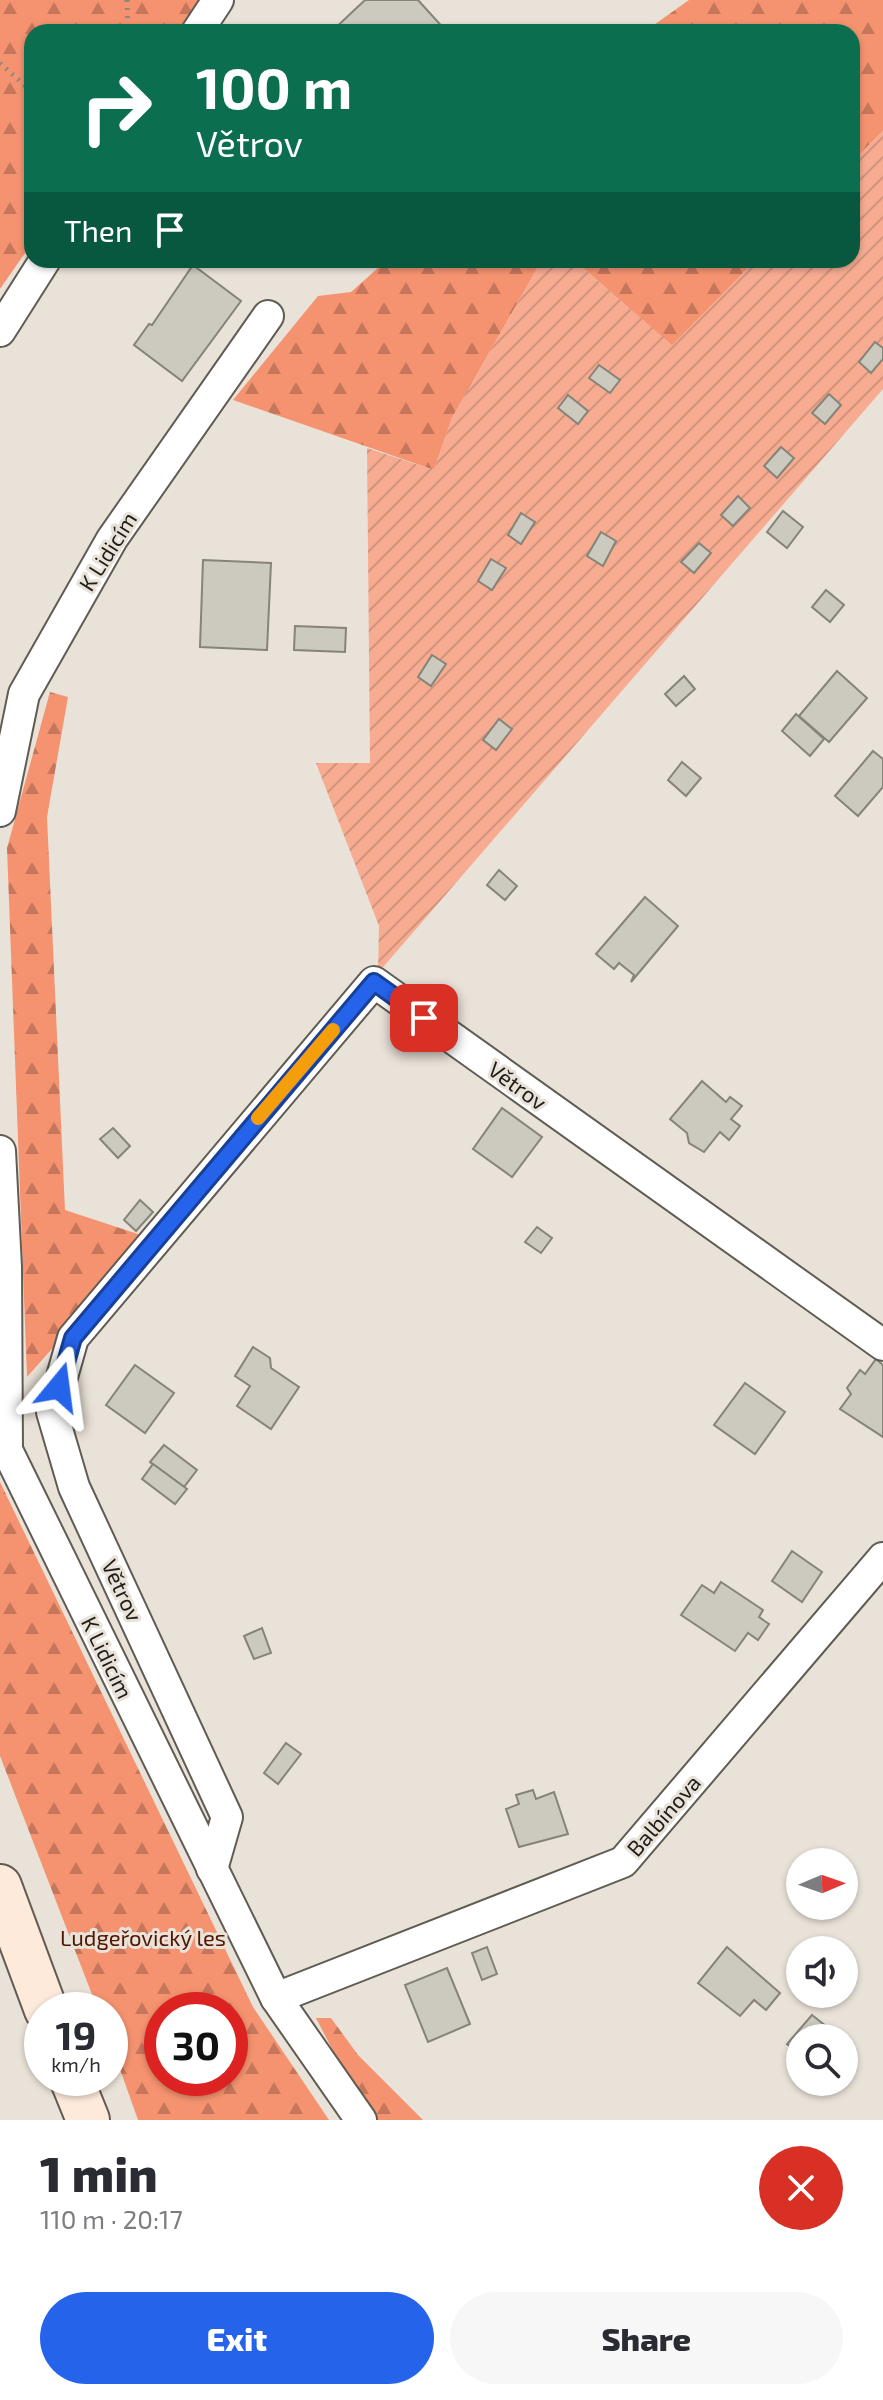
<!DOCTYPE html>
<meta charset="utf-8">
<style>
body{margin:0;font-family:"Exo 2",sans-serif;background:#f7f7f7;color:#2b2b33;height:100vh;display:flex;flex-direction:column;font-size:30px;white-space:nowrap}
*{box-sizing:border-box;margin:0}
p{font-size:26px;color:#7c7c81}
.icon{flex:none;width:44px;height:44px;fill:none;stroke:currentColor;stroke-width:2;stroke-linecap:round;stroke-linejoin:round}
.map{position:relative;height:2120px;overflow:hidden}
.side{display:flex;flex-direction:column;background:#fff;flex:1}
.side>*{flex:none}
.banner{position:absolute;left:24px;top:24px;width:836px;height:244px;border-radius:24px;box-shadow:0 2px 6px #0004;background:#0b6e4f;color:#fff;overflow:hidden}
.needle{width:52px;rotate:88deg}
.controls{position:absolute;left:786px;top:1848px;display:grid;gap:16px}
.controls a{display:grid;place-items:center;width:72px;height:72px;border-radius:50%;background:#fff;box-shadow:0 2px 6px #0004;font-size:40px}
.speed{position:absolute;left:24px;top:1992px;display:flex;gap:16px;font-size:40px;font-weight:700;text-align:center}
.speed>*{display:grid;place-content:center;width:104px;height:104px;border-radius:50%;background:#fff;box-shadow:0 2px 6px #0004;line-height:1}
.speed small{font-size:20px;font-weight:400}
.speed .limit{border:12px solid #d22;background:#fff;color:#111}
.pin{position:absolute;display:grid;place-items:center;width:68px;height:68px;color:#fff;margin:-34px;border-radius:16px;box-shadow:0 4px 12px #0006}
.me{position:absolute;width:88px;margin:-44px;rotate:16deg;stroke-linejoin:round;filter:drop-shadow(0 0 6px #0008)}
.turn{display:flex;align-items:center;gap:28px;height:168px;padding:0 40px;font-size:36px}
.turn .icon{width:104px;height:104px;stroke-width:2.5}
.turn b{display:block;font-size:56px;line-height:68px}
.then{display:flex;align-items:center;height:76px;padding:0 40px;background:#0003;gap:16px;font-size:30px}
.round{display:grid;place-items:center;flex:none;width:84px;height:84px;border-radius:42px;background:#f7f7f7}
.head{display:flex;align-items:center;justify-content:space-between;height:136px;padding:0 40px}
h1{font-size:48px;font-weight:800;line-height:60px}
.button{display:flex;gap:16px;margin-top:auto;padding:16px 40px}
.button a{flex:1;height:92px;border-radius:48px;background:#2563eb;color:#fff;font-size:32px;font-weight:800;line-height:92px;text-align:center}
.button a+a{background:#f7f7f7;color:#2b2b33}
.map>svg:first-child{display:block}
.forest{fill:url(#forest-firs);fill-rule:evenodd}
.garden{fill:url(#garden-furrows)}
.building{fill:#cccabf;stroke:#868379;stroke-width:2}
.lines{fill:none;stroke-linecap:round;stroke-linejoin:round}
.street-casing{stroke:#615c53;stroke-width:34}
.secondary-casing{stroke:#615c53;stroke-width:46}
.path{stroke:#8e8882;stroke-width:5;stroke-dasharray:2 6;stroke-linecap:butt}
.street{stroke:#fff;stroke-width:30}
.secondary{stroke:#feeadb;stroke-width:42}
.route-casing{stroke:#184099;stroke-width:20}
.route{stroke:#2563eb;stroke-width:14}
.slow{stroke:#f59e0b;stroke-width:14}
.labels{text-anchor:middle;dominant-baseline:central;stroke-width:6;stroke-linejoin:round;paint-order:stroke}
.street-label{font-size:22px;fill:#1f1c19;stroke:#e9e2d8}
.park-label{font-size:22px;fill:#511400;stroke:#e9e2d8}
</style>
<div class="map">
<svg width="883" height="2120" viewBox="0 0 883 2120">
<defs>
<pattern id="forest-firs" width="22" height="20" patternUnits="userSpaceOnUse" patternTransform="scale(2)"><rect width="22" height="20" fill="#f59370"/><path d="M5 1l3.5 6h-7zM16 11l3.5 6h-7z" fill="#c6775b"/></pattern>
<pattern id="garden-furrows" width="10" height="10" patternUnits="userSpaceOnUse" patternTransform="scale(2)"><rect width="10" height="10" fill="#f7ac91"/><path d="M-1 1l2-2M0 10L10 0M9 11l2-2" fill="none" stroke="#d3937c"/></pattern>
</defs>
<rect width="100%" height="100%" fill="#e9e2d8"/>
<g class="forest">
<polygon points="0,0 200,0 178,32 32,32 32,243 0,289"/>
<polygon points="689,0 883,0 883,131 852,162 852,32 644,32"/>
<polygon points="387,260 542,260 452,418 434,470 233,400 318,296 351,292"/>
<polygon points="574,260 756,260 672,346"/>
<polygon points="50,692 68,697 47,817 65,1210 150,1238 27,1377 7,848"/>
<path d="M0,1482l253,525 76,113h-191l-28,-79v-31h-12l-98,-254zM230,2010v68h-68v-68z"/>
<polygon points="316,2018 331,2018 358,2055 423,2120 378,2120 346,2076"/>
</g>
<polygon class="garden" points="883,131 883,389 378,973 379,926 316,763 370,763 367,448 434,470 452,418 542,260 574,260 672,345 756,260 852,260 852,162"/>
<g class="building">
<polygon points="365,0 418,0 447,32 331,32"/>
<polygon points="193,265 241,301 182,381 134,345 149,324 152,325"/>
<polygon points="875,342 883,348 883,359 871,373 859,362"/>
<polygon points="599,365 620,380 610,393 589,378"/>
<polygon points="829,394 841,405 825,424 812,413"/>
<polygon points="568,395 588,411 578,424 558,408"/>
<polygon points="781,447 794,458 777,478 764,466"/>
<polygon points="738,496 750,508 733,526 721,515"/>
<polygon points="783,511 803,527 787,548 767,532"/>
<polygon points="521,513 535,522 521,544 508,535"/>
<polygon points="601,532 616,541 603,566 587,556"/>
<polygon points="699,543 711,553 694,573 681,562"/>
<polygon points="491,559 506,568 492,590 478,581"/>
<polygon points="203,560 271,563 267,650 200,647"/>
<polygon points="826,590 844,605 830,622 812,607"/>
<polygon points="295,626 346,628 345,652 294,650"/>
<polygon points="432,655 446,664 431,686 418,677"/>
<polygon points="837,671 867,698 829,742 799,716"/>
<polygon points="684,676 695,689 676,706 665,694"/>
<polygon points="796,714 824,739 810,756 782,731"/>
<polygon points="499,719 512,729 496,750 483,740"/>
<polygon points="873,751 883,759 883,787 858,816 835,796"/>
<polygon points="682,762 701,778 686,796 668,780"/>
<polygon points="499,870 517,886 505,900 487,885"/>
<polygon points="645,897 678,926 631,982 634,975 619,963 614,969 596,954"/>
<polygon points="702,1081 726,1102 730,1097 742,1106 731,1119 740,1126 729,1140 720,1132 704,1152 689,1143 687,1133 670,1119"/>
<polygon points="502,1108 542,1137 512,1177 473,1149"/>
<polygon points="113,1128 130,1146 118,1158 100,1139"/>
<polygon points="140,1200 153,1212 136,1231 124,1220"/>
<polygon points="537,1227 552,1238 541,1253 525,1242"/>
<polygon points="253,1347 270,1358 271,1368 299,1387 271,1429 237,1406 250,1386 235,1376"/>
<polygon points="876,1359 883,1365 883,1437 840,1409 851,1394 847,1388 860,1370 865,1374"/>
<polygon points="135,1365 174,1393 145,1433 106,1405"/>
<polygon points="745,1383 785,1412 755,1454 714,1425"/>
<polygon points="164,1445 197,1470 184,1487 150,1462"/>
<polygon points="153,1464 187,1489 175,1504 142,1479"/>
<polygon points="792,1551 822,1572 802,1602 772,1581"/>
<polygon points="721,1582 763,1610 759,1617 769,1624 758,1640 748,1633 735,1651 681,1615 702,1585 714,1593"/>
<polygon points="262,1628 271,1653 254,1659 244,1636"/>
<polygon points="286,1743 301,1754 278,1784 264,1773"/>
<polygon points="533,1790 536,1799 554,1792 568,1834 519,1847 506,1809 519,1804 516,1795"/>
<polygon points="487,1947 497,1974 482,1980 472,1953"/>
<polygon points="727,1947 780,1993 766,2010 754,2000 740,2016 698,1983"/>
<polygon points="447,1968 470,2024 428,2042 405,1985"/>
<polygon points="812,2015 836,2034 833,2038 800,2038 800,2054 787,2044"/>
</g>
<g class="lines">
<g class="street-casing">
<g id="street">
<polyline points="197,32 218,0"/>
<polyline points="0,331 45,260"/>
<polyline points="0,811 24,694 112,539 268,316"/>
<polyline points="0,1151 6,1267 7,1450 276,1998 361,2120"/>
<polyline points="212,1869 227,1817 74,1487 52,1412 73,1338 374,982 883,1345"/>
<polyline points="276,1998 623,1862 883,1558"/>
</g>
</g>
<g class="secondary-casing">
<g id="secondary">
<polyline points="0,1886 46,2010"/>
<polyline points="71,2078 88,2120"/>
</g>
</g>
<g class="path">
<polyline points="127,0 128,32"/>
<polyline points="0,63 32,92"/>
</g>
<use href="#street" class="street"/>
<use href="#secondary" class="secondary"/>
</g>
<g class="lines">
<g class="route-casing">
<polyline id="route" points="59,1387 73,1338 374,982 424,1018"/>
</g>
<use href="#route" class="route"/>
<polyline class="slow" points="258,1118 333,1030"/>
</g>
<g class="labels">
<g class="street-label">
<text transform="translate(107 551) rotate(-58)">K Lidicím</text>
<text transform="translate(518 1085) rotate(36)">Větrov</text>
<text transform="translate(123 1590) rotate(65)">Větrov</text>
<text transform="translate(108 1657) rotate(64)">K Lidicím</text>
<text transform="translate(663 1815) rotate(-49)">Balbínova</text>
</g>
<g class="park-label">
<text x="143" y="1937">Ludgeřovický les</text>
</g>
</g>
</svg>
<div class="controls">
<a><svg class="needle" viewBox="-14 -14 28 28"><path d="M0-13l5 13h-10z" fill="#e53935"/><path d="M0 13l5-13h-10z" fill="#7c7c81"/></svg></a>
<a><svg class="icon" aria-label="sound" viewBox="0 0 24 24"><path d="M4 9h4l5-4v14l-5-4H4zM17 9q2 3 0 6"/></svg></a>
<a><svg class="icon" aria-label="search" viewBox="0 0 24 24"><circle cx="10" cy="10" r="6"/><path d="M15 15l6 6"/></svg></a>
</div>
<div class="speed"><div>19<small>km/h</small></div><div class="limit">30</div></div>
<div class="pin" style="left:424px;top:1018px;background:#d93025"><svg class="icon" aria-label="arrive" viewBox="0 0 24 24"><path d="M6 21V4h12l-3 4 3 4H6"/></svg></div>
<svg class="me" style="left:59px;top:1387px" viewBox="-20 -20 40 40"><path d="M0-17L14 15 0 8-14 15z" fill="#2563eb" stroke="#fff" stroke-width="4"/></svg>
<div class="banner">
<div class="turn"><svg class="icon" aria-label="right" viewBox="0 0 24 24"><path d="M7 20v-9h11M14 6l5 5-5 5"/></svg><div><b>100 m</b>Větrov</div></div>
<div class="then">Then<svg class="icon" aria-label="arrive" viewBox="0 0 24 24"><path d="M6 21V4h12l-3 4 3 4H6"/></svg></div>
</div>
</div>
<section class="side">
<div class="head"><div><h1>1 min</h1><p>110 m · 20:17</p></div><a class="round" style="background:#d93025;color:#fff"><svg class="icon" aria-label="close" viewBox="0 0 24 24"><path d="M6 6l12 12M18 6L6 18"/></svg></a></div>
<div class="button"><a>Exit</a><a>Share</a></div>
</section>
